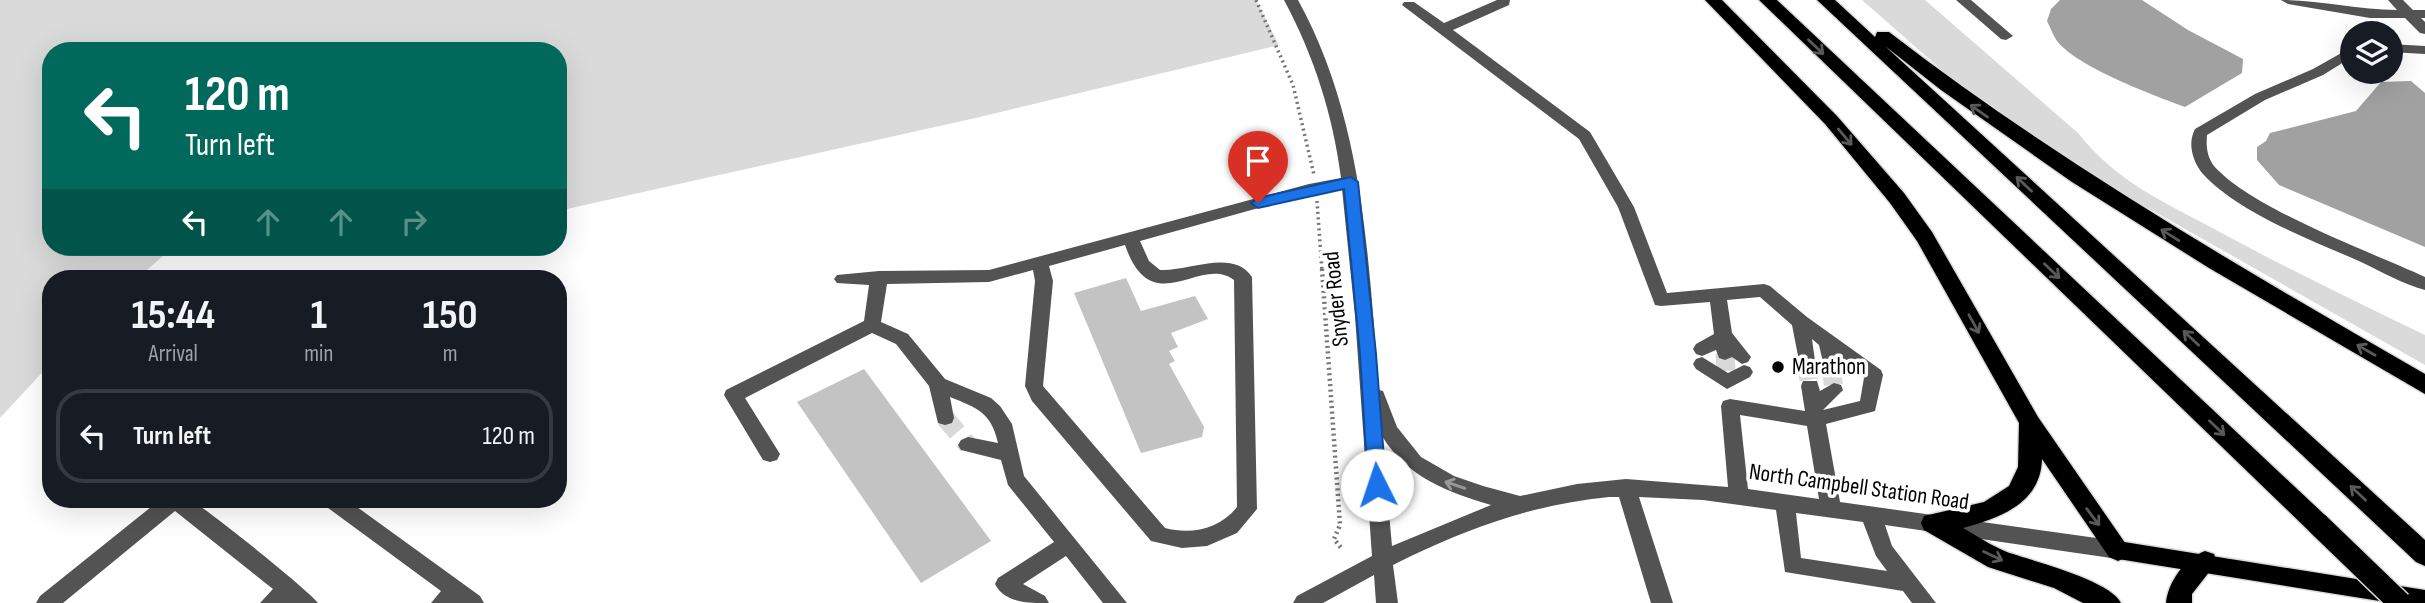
<!DOCTYPE html>
<style>
body{margin:0;font-family:"Sofia Sans Condensed",sans-serif;background:#242831;color:#f1f3f6;height:100vh;display:flex;flex-direction:column;font-size:26px;white-space:nowrap}
*{box-sizing:border-box;margin:0}
p{font-size:23px;color:#9ea1a6}
.icon{flex:none;width:38px;height:38px;fill:none;stroke:currentColor;stroke-width:2;stroke-linecap:round;stroke-linejoin:round}
.map{position:relative;flex:1;overflow:hidden}
.drawer{position:absolute;left:42px;top:270px;width:525px;height:238px;display:flex;flex-direction:column;background:#171b24;border-radius:28px;box-shadow:0 7px 28px #0002}
.drawer>*{flex:none}
.top-card{position:absolute;left:42px;top:42px;width:525px;height:214px;border-radius:28px;box-shadow:0 7px 28px #0002;background:#00695c;color:#fff;overflow:hidden}
.buttons{position:absolute;left:2340px;top:21px;display:grid;gap:14px}
.buttons a{display:grid;place-items:center;width:63px;height:63px;border-radius:50%;background:#171b24;box-shadow:0 7px 28px #0002;font-size:35px}
.pin{position:absolute;display:grid;place-items:center;width:60px;height:60px;color:#fff;margin:-72px -30px;border-radius:50% 50% 50% 0;rotate:-45deg;box-shadow:0 0 7px #0007}
.pin .icon{rotate:45deg}
.me{position:absolute;width:77px;margin:-38px;rotate:356deg;stroke-linejoin:round;filter:drop-shadow(0 0 5px #0008)}
.turn{display:flex;align-items:center;gap:24px;height:147px;padding:0 28px;font-size:32px}
.turn .icon{width:91px;height:91px;stroke-width:2.5}
.turn b{display:block;font-size:49px;line-height:60px}
.lanes{display:flex;align-items:center;height:66px;padding:0 28px;background:#0003;justify-content:center;gap:35px;direction:ltr}
.lanes .off{opacity:.35}
.eta{display:flex;justify-content:space-evenly;align-items:center;height:119px;text-align:center}
.eta b{font-size:42px;font-weight:700;line-height:49px}
ul{padding:0;list-style:none}
li{display:flex;align-items:center;gap:21px;height:94px;margin:0 14px 10px;padding:0 14px;border:4px solid #363941;border-radius:28px}
li div{flex:1}
li b{display:block;font-size:26px}
li em{font-style:normal}
.map>svg:first-child{display:block}
.green{fill:#dadada}
.water{fill:#a1a1a1}
.building{fill:#c3c3c3}
.lines{fill:none;stroke-linecap:round;stroke-linejoin:round}
.minor-tunnel{stroke:#d9d9d9;stroke-width:19;stroke-dasharray:19 10;stroke-linecap:butt}
.major-casing{stroke:#dbdbdb;stroke-width:3}
.highway-casing{stroke:#dbdbdb;stroke-width:3}
.path-far1{stroke:#757575;stroke-width:3.5;stroke-dasharray:2 3.5;stroke-linecap:butt}
.path{stroke:#757575;stroke-width:4.5;stroke-dasharray:2 3.5;stroke-linecap:butt}
.minor{fill:#535353;fill-rule:evenodd}
.major{fill:#000;fill-rule:evenodd}
.highway{fill:#000;fill-rule:evenodd}
.highway-bridge-casing{stroke:#dbdbdb;stroke-width:26;stroke-linecap:butt}
.highway-bridge{stroke:#000;stroke-width:23}
.oneway{stroke:#595959}
.oneway2{stroke:#989898}
.route{fill:#1a73e8;stroke:#114b97;stroke-width:2}
.poi-dot{fill:#000;stroke:#fff;stroke-width:2.5}
.labels{text-anchor:middle;dominant-baseline:central;stroke-width:7;stroke-linejoin:round;paint-order:stroke}
.street-label{font-size:23px;fill:#000;stroke:#fff}
.poi-label{font-size:23px;fill:#000;stroke:#fff;text-anchor:start}
</style>
<div class="map">
<svg width="2425" height="603" viewBox="0 0 2425 603">
<rect width="100%" height="100%" fill="#fff"/>
<g class="green">
<polygon points="0,0 1256,0 1279,45 980,117 558,211 558,51 51,51 51,247 173,247 138,278 51,278 51,363 0,418"/>
<path d="M1862,0h63l153,133c40,50 83,67 138,97 68,37 139,71 209,105v30l-337,-191 -120,-81z"/>
</g>
<g class="water">
<path d="M2060,0h82l46,30 55,29 -1,14 -57,34c-32,-12 -108,-40 -128,-66 -4,-6 -7,-14 -10,-20l4,-12z"/>
<polygon points="2411,81 2425,93 2425,247 2279,185 2257,160 2257,147 2266,141 2270,133 2356,111 2381,82"/>
</g>
<g class="building">
<polygon points="1126,278 1141,311 1195,296 1208,319 1171,333 1178,347 1169,351 1175,361 1169,364 1204,427 1202,437 1141,453 1074,293"/>
<polygon points="864,369 991,541 921,583 797,402"/>
</g>
<g class="lines">
<g class="minor-tunnel">
<polyline points="1725,353 1726,371"/>
<polyline points="1806,361 1810,386"/>
<polyline points="1831,366 1834,390"/>
<polyline points="945,418 968,445"/>
</g>
<g class="major-casing">
<polygon id="major" points="2118,541 2425,590 2425,603 2392,603 2118,559 2111,556 2108,550 2111,544"/>
</g>
<g class="highway-casing">
<g id="highway">
<path d="M1705,0h17l115,116 67,77 28,39 106,185 92,133 -3,7 -9,4 -9,-4 -67,-98c-1,44 -42,59 -79,69 14,8 29,18 44,24 25,9 103,28 114,51h-38l-29,-15 -66,-21 -64,-37 -3,-7 3,-7 60,-14 25,-16 9,-19 1,-44 -102,-182 -27,-38 -65,-79z"/>
<polygon points="1759,0 1777,0 2328,518 2331,525 2328,532 2319,535 2310,532"/>
<path d="M1817,0h18l40,37 2,-5h12c169,130 352,236 536,342v20l-216,-126 -137,-86 -131,-92 -56,-44 540,494v26l-9,-4z"/>
<path d="M2205,551l9,3 3,8 -25,32v9h-26c2,-21 19,-45 39,-52z"/>
</g>
</g>
<g class="path-far1">
<polyline points="1256,0 1293,85 1314,175"/>
<polyline points="1317,201 1322,271"/>
</g>
<polyline class="path" points="1322,269 1340,525 1334,539 1342,549"/>
<g class="minor">
<path d="M1284,0h14c66,120 70,256 81,390l4,1 14,36 24,30 33,19 29,10 37,10 57,-12 49,-5 102,8 -7,-81 2,-5 7,-2 75,12 -4,-25 2,-5h14l3,10 14,-8 7,2 2,5 -20,20 37,-9 4,-23 -25,-19 -2,12h-12l-6,-26 -7,-6 3,22 -3,5h-12l-8,-41 -32,-28 -33,3 5,33 19,24 -3,5 -6,2 -10,-7 -7,3 -6,-2 -3,-8 -14,6 -6,-2 -3,-5 3,-5 18,-10 -4,-32 -49,4 -6,-1 -37,-98 -39,-68 -177,-134 2,-3h10l30,21 53,-23h13l-1,5 -56,25 137,102 44,75 33,86 97,-9 6,2 37,31 74,53 2,5 -8,36 -49,13 14,78 278,39 7,3 3,6 -3,6 -7,3 -233,-34 7,21 44,57h-24l-9,-12 -118,-19 -9,-62 -73,-10 -64,-3 34,106h-22l-32,-106h-10c-72,7 -135,29 -200,60l-16,8 5,38h-22l-2,-28 -51,28h-30l4,-7 75,-40 -17,-240 -13,-127 -33,5 -169,47 9,20 11,9c27,2 73,-22 92,7l5,232 -20,24 -30,13 -25,2 -31,-7 -119,-140 -7,-15 10,-105 -2,-11 -44,12 -102,2 -6,38 27,12 37,45 46,19 9,8 12,18 12,52 103,127h-24l-37,-47 -43,28 22,12 4,7c-20,0 -45,0 -54,-19l3,-6 56,-36 -46,-57 -7,-25 -40,-10 -3,-5 3,-5 7,-3 30,6c-7,-31 -21,-35 -48,-46l4,21 -2,5 -7,2 -7,-2 -9,-37 -33,-42 -24,-11 -127,65 35,56 -3,6 -7,2 -7,-2 -39,-65 2,-5 138,-69 5,-36 -32,-2 -3,-4 3,-4 42,-4 110,-1 320,-86 32,-6c-8,-63 -27,-122 -57,-178zM1125,245c27,78 75,9 109,35l3,227c-17,22 -46,28 -72,21l-122,-142 10,-105 -4,-15zM1740,415l67,11 12,73 -71,-10zM1382,436c25,41 65,56 109,69l-99,41zM1796,513l67,9 13,34 11,15 -86,-13z"/>
<polygon points="1956,0 1971,0 2013,36 2006,40 2001,39"/>
<path d="M2281,0c39,0 77,10 116,10l-9,-10h15l10,10h12v8h-4l4,4v12l-5,-1 -15,-15h-35l-82,-14z"/>
<polygon points="2390,44 2425,46 2425,54 2390,52"/>
<path d="M2352,47v10l-29,18 -58,25 -58,35c-1,11 0,22 7,31 38,43 157,86 211,111v13c-22,-6 -43,-18 -64,-28 -49,-22 -121,-48 -158,-88 -10,-12 -16,-30 -8,-45l60,-35 58,-25z"/>
<polygon points="1702,357 1728,373 1744,365 1750,367 1753,372 1750,377 1727,389 1696,369 1693,364 1696,359"/>
<path d="M161,499c8,0 19,-2 27,0 10,2 125,95 130,104h-58l13,-14 -98,-78 -112,92h-27l4,-7z"/>
<polygon points="321,499 346,499 480,596 484,603 431,603 441,591 324,505"/>
</g>
<use href="#major" class="major"/>
<use href="#highway" class="highway"/>
<g class="highway-bridge-casing">
<polyline id="highway-bridge" points="2319,525 2400,603"/>
</g>
<use href="#highway-bridge" class="highway-bridge"/>
</g>
<defs><path id="oneway-shaft" d="M-6 0H5M1.5-3L5.5 0L1.5 3" fill="none" stroke-width="1.6" stroke-linecap="round" stroke-linejoin="round" transform="scale(1.75)"/></defs>
<g class="oneway">
<use href="#oneway-shaft" transform="translate(1816 47) rotate(44)"/>
<use href="#oneway-shaft" transform="translate(1979 111) rotate(-145)"/>
<use href="#oneway-shaft" transform="translate(1845 137) rotate(50)"/>
<use href="#oneway-shaft" transform="translate(2024 184) rotate(-137)"/>
<use href="#oneway-shaft" transform="translate(2170 235) rotate(-148)"/>
<use href="#oneway-shaft" transform="translate(2052 271) rotate(44)"/>
<use href="#oneway-shaft" transform="translate(1974 324) rotate(61)"/>
<use href="#oneway-shaft" transform="translate(2191 338) rotate(-137)"/>
<use href="#oneway-shaft" transform="translate(2366 350) rotate(-150)"/>
<use href="#oneway-shaft" transform="translate(2217 428) rotate(44)"/>
<use href="#oneway-shaft" transform="translate(2358 493) rotate(-137)"/>
<use href="#oneway-shaft" transform="translate(2093 517) rotate(53)"/>
<use href="#oneway-shaft" transform="translate(1993 556) rotate(25)"/>
</g>
<use class="oneway2" href="#oneway-shaft" transform="translate(1455 485) rotate(-161)"/>
<polygon class="route" points="1351,177 1358,182 1376,354 1386,485 1377,492 1368,485 1360,354 1344,189 1258,208 1251,203 1258,198"/>
<circle class="poi-dot" cx="1778" cy="367" r="7"/>
<g class="labels">
<g class="street-label">
<text transform="translate(1336 299) rotate(-96)">Snyder Road</text>
<text transform="translate(1859 487) rotate(8)">North Campbell Station Road</text>
</g>
<g class="poi-label">
<text x="1792" y="367">Marathon</text>
</g>
</g>
</svg>
<div class="buttons">
<a><svg class="icon" aria-label="layers" viewBox="0 0 24 24"><path d="M12 4l9 5-9 5-9-5zM3 14l9 5 9-5"/></svg></a>
</div>
<div class="pin" style="left:1258px;top:203px;background:#d93025"><svg class="icon" aria-label="arrive" viewBox="0 0 24 24"><path d="M6 21V4h12l-3 4 3 4H6"/></svg></div>
<svg class="me" style="left:1377px;top:485px" viewBox="-20 -20 40 40"><circle r="19" fill="#fff"/><path d="M0-13L10 11 0 6-10 11z" fill="#1a73e8"/></svg>
<div class="top-card">
<div class="turn"><svg class="icon" aria-label="left" viewBox="0 0 24 24"><path d="M17 20v-9H6M10 6l-5 5 5 5"/></svg><div><b>120 m</b>Turn left</div></div>
<div class="lanes"><svg class="icon" aria-label="left" viewBox="0 0 24 24"><path d="M17 20v-9H6M10 6l-5 5 5 5"/></svg><svg class="icon off" aria-label="ahead" viewBox="0 0 24 24"><path d="M12 20V5M6 11l6-6 6 6"/></svg><svg class="icon off" aria-label="ahead" viewBox="0 0 24 24"><path d="M12 20V5M6 11l6-6 6 6"/></svg><svg class="icon off" aria-label="right" viewBox="0 0 24 24"><path d="M7 20v-9h11M14 6l5 5-5 5"/></svg></div>
</div>
<section class="drawer">
<div class="eta">
<div><b>15:44</b><p>Arrival</p></div>
<div><b>1</b><p>min</p></div>
<div><b>150</b><p>m</p></div>
</div>
<ul>
<li><svg class="icon" aria-label="left" viewBox="0 0 24 24"><path d="M17 20v-9H6M10 6l-5 5 5 5"/></svg><div><b>Turn left</b></div><em>120 m</em></li>
</ul>
</section>
</div>
